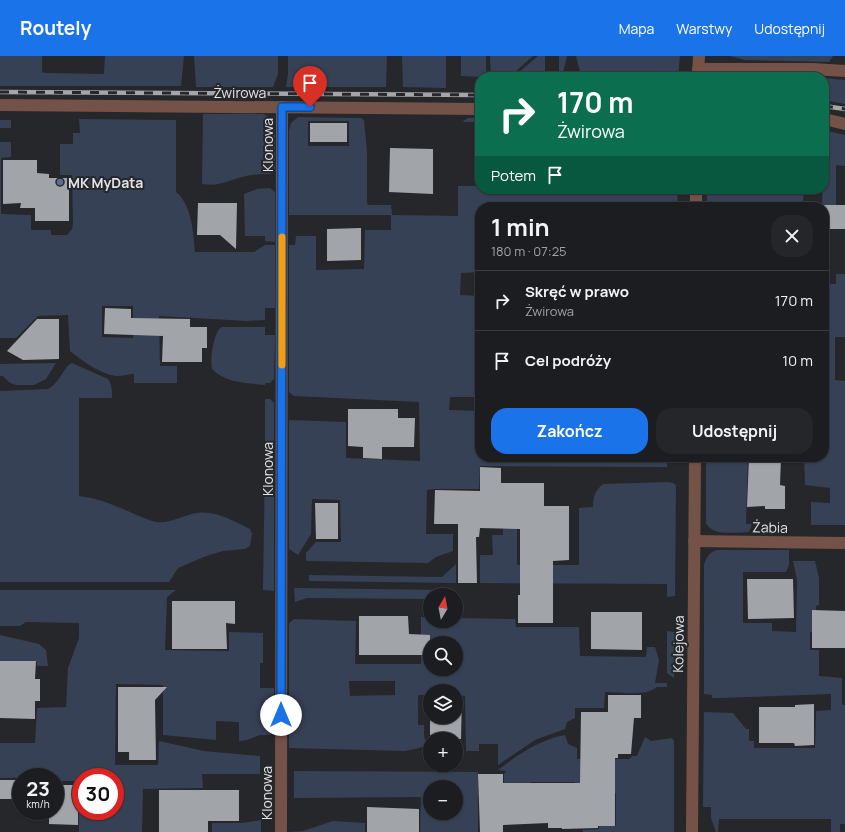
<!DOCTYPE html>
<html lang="pl">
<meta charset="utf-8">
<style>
body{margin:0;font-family:Manrope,sans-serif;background:#252629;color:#f1f3f6;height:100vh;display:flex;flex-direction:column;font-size:15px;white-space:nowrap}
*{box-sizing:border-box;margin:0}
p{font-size:13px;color:#a0a2a5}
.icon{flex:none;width:22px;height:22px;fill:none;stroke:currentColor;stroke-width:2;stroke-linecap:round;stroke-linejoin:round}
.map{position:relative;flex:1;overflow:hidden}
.details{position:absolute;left:475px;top:146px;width:354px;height:260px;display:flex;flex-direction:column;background:#1c1d20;border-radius:16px;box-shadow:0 1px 3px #0004,0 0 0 1px #3a3b3e}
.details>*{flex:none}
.hud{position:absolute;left:475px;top:16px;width:354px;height:122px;border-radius:16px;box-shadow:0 1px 3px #0004,0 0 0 1px #3a3b3e;background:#0b6e4f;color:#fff;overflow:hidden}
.needle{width:26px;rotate:10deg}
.controls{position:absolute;left:423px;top:532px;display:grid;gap:8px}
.controls a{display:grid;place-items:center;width:40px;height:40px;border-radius:50%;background:#1c1d20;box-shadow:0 1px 3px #0004,0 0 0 1px #3a3b3e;font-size:20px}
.speed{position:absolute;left:12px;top:712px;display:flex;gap:8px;font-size:20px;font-weight:700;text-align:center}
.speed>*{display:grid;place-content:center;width:52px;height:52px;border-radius:50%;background:#1c1d20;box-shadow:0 1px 3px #0004,0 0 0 1px #3a3b3e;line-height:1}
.speed small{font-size:10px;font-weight:400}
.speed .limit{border:6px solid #d22;background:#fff;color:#111}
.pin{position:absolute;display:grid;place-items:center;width:34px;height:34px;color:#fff;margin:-41px -17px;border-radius:50% 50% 50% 0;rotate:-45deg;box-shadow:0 0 4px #0007}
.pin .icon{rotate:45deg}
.me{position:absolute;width:44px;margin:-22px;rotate:0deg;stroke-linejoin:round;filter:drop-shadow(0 0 3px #0008)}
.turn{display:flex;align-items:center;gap:14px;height:84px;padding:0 16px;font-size:18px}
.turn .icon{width:52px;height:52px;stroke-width:2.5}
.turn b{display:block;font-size:28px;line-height:34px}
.then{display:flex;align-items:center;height:38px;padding:0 16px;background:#0003;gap:8px;font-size:15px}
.round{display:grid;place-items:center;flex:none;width:42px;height:42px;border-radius:16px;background:#252629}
.head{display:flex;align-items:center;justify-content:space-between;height:68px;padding:0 16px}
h1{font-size:24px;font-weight:700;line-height:30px}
.primary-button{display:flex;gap:8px;margin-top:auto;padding:8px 16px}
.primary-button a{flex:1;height:46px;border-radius:16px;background:#1a73e8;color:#fff;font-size:16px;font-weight:700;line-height:46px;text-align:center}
.primary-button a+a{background:#252629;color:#f1f3f6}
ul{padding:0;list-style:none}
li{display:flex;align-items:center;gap:12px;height:60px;padding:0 16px;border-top:1px solid #3a3b3e}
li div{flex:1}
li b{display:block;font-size:15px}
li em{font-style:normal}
header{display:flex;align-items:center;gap:24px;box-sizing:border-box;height:56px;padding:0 20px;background:#1a73e8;color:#fff}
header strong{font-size:19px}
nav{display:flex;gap:22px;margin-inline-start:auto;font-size:14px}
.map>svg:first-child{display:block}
.green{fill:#374155;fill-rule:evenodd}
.building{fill:#a1a4a9}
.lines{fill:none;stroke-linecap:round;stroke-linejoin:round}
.street{stroke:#755247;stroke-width:12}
.rail-casing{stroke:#a5a6a9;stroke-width:4.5}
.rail{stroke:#25272b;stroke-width:3;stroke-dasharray:9;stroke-linecap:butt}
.route-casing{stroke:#114b97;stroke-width:10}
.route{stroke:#1a73e8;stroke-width:7}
.slow{stroke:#f59e0b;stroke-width:7}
.service-dot{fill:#5c6f8a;stroke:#25272b;stroke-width:1.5}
.labels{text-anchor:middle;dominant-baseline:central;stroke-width:4;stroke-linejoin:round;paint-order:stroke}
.street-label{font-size:14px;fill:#e3e4e7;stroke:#25272b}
.poi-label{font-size:14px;font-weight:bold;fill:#e3e4e7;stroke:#25272b;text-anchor:start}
</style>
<header>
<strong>Routely</strong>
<nav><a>Mapa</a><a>Warstwy</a><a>Udostępnij</a></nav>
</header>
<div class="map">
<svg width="845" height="776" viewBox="0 0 845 776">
<rect width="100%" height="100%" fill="#25272b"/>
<g class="green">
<polygon points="0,0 42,0 42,16 46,17 104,18 105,0 184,0 181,30 0,30"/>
<polygon points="194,0 278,0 278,18 273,31 196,31"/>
<polygon points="288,0 387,0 386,31 286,31 288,18"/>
<polygon points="402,0 446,0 446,32 403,31"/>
<polygon points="461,0 486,0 486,21 461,20"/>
<polygon points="490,0 533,0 515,16 515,21 491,21"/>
<polygon points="538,0 545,0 545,21 517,21 518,17"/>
<polygon points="559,0 567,0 562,21 559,21"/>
<polygon points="576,0 680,0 678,21 583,21 580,16"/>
<polygon points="730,0 833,0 829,6 745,4"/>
<polygon points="824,22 845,24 845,48 824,44"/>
<path d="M203,58h61l6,5 5,11v41l-5,3c-7,0 -15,0 -24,2 -18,4 -25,11 -44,8z"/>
<path d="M298,61l63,1 3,2 3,32v51l2,2h22l1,10 66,1v-30h22v3h198l-1,18h-197v65l-19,1 -1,22 20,1v101h-30l-1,13 31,1v-2v48h111l1,3 75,1v6l-187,-1 -1,23h-44l-8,1 -1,44h27v17l-17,6 -8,6 -122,-2v-8l10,-11h25l-1,-42 -28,-1 -1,35 -13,21 -9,-6v-129l57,2v36l74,3 -1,-59 -125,-6 -5,-4v-147h6l1,-9h20v34l48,-1 1,-39h26v-15h-102v-84l2,-8zM308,65h41v25h-41z"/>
<polygon points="468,62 480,62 480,66 462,66"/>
<path d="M79,63l97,1v72c16,13 17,40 19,60h59l11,-7h10v63h-10v12l-18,1 -88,-5 1,50h17v17h-43v-9c-5,0 -11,2 -16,2 -17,-1 -35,-15 -48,-25l-2,-36 -30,1 -22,22h-16v-196h11v15l-10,1v56l30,1v15h20v5h16l5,-6 1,-6 -1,-48h-12v-31h13v-11h7zM102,250h31v32l-31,-1z"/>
<rect x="0" y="64" width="11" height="8"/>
<polygon points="824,74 845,79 845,110 836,109 836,156 822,151"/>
<polygon points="270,132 275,136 275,186 265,185 265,180 245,180 244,138 257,133"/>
<polygon points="707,133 804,133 803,146 790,147 790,151 707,151"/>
<polygon points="836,218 845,218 845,281 835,281 835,324 845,325 845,469 811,469 811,446 830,447 830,432 805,429 804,401 824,401 824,279 827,279 827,262 824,262 824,228 836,228"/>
<path d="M222,271h43v8h10l-1,44 -4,4h-5v2c-18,-2 -40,-2 -53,-16 -2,-12 1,-30 7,-40z"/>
<polygon points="56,307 46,323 34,329 16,329 10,327 3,320 0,320 0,308"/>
<path d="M72,307l36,16c4,6 4,11 4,19h-33v98c27,3 48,16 73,25 15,5 30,-6 45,-8 17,-3 37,8 53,16l2,5 -2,12 -5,3 -22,2 -17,5 -28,12 -9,14h-169v-191l48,-2c13,-7 15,-22 24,-26z"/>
<polygon points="265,343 270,343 274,347 274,396 265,396"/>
<polygon points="265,400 274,400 274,535 263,534"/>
<path d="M706,401h42l-2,67h6l-3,8c-13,0 -36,5 -43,-9z"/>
<path d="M668,426l5,1 3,2 -1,111 -8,1v-13l-187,-1v-28h13l-1,-20h11l-1,-51h15v81h62v-57l14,-1c0,-11 2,-16 10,-23z"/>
<path d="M717,494h72v15l-3,7h-43v51h29v8l24,1 1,-52 -4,-19h22l4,17v27l-3,1v26h-6v18h9v26l23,2v27h3v119h-5v8h-9v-13h-112l-1,13h-2l-5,-14v-11h-8l1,-95 29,1 13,16h3v12h5v7h61l1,-37 15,-1v-16l-112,4h-7v-3l-8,-1v-129c2,-7 5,-13 13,-15z"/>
<polygon points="456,508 456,527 309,525 309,519 442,521"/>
<polygon points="294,532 299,532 442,534 439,539 430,539 430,542 428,543 307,542 295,546"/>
<polygon points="0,534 176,534 167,541 165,594 229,595 229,576 263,577 263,607 260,607 260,632 274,632 274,675 270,679 260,679 247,684 239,685 239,666 216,665 216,684 163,679 163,629 116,628 115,709 158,709 159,685 204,695 260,700 260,718 202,718 203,732 143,733 142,776 79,776 79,753 81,753 81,755 115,755 115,721 81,721 81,734 79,734 79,725 58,725 55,724 55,721 0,722 0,687 35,687 37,652 66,651 68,612 79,582 79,567 26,566 20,570 0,570"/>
<path d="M421,561h9v4h26v-3l59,1 1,8h63l1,29 66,1 1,-10h8l4,13 -4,23h12v4h-10c-12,10 -38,5 -52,5l-1,16h-29v10l-8,4 -2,7 -30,11 -37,25v-21h-19v7h-13l-1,-55 -9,-1v-4h-26v4h-12v30h6v12l4,8 -9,3 -14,3 -116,-3v-125l5,-4 62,2 -1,43h66zM430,587h26v26h-26zM349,625h46v14l-45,1z"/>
<polygon points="667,575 675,576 674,622 667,617"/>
<polygon points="0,579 39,588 46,594 48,610 37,610 37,606 0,605"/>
<path d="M565,679l3,9 9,4v11h52l3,-3h5l8,-19 6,4 21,-3 2,3v91h-91v-2l16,-1v-3h17v-33l-41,-4v-7h-45v28l-26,1v-37l2,-3 -8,-1c21,-16 41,-30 67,-35z"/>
<path d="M294,715l184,1v60h-58l1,-35 -127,1zM430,731h26v26h-26z"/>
<polygon points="261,764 261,776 212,776 212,767 243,767"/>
<polygon points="333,765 365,767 365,776 289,776 303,775"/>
</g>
<g class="building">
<rect x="310" y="67" width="37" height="19"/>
<polygon points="390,92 433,93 433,138 389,136"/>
<polygon points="3,104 37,104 37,117 49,118 49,122 69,122 69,165 35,165 35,152 20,152 21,147 3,148"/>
<polygon points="198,147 237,147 236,193 220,179 197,179"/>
<rect x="824" y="149" width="21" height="24"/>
<polygon points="361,172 361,204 327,205 327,173"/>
<polygon points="105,252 131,253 131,262 190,263 190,271 207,271 207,292 202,292 202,306 162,306 163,280 104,278"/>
<polygon points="37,263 59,263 59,303 23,304 7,295"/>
<polygon points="348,353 398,353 398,362 415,362 414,391 382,391 382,403 363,402 363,391 348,390"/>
<polygon points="749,401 781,401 780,429 785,430 785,453 765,453 765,450 747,451"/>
<polygon points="480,411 501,412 501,427 544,427 544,450 569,450 569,504 553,505 553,567 518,567 518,539 520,539 520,473 480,472 479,481 476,481 477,527 458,527 458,468 434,468 435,434 480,435"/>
<polygon points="315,447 338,447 338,483 316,483"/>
<polygon points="747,523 793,523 794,562 748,563"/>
<polygon points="172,545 235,545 235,568 226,567 227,593 172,593"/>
<polygon points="812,554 845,555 845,592 812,592"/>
<polygon points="591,556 642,556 642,594 591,593"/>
<polygon points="359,560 408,560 409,578 430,579 430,599 359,599"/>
<polygon points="0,605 36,605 35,623 40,623 40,645 35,645 35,663 0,662"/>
<polygon points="118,631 167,631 155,644 156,704 129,704 129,696 118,696"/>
<polygon points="608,639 641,639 641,662 634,662 631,698 618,698 618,702 615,702 615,770 598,770 598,772 562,773 562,772 548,772 548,767 503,769 503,776 480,776 478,718 503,718 503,727 580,727 581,656 608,656"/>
<polygon points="456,640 462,640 461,683 440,683 437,679 430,679 430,651 430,661 456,661"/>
<polygon points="814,648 814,689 795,690 794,687 759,687 759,651 795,651 795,649"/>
<rect x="0" y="724" width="20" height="19"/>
<polygon points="55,729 78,729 78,769 49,768 49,755 55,755"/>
<polygon points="159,734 239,734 239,765 208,765 208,776 159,776"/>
<polygon points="367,751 419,753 419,776 367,776"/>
</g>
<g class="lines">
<g class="street">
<polyline points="698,13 813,13 845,15"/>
<polyline points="698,20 699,0"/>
<polyline points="0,49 480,53"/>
<polyline points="824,63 845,68"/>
<polyline points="696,151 696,133"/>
<polyline points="694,485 845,487"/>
<polyline points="281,776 282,51"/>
<polyline points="692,776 695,401"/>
</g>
<g class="rail-casing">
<g id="rail">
<polyline points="0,36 480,39"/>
<polyline points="824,50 845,53"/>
</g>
</g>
<use href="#rail" class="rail"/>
</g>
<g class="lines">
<g class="route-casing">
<polyline id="route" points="281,659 282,51 310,51"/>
</g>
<use href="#route" class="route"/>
<polyline class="slow" points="282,309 282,181"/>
</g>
<circle class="service-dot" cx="60" cy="126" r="4"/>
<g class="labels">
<g class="street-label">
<text x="240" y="36">Żwirowa</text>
<text transform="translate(267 89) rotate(-90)">Klonowa</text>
<text transform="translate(267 413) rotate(-90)">Klonowa</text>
<text transform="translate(770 471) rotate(1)">Żabia</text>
<text transform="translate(678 588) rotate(-89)">Kolejowa</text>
<text transform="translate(266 737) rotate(-90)">Klonowa</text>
</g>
<g class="poi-label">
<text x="68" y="126">MK MyData</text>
</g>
</g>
</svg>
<div class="controls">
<a><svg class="needle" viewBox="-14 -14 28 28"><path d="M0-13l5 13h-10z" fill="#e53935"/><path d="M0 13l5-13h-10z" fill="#a0a2a5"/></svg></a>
<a><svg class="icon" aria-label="search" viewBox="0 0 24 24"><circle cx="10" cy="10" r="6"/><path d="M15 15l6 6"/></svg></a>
<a><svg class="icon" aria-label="layers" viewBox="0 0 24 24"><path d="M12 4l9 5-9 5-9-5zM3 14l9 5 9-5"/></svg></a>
<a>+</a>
<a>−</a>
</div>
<div class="speed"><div>23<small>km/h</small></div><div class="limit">30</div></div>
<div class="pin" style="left:310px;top:51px;background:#d93025"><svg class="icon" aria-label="arrive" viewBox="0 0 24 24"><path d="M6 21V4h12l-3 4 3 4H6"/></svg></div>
<svg class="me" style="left:281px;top:659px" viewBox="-20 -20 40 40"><circle r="19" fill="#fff"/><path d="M0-13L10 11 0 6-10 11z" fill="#1a73e8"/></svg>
<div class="hud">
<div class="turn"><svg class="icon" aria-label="right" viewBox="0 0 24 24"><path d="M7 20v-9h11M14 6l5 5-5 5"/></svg><div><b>170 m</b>Żwirowa</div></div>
<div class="then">Potem<svg class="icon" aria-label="arrive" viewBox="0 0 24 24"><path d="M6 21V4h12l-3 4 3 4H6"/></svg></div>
</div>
<section class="details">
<div class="head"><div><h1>1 min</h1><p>180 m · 07:25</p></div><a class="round"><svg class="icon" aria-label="close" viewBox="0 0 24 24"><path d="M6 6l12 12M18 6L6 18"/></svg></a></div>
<ul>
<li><svg class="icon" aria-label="right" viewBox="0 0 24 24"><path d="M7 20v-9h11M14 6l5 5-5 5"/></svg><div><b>Skręć w prawo</b><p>Żwirowa</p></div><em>170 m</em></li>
<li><svg class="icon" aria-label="arrive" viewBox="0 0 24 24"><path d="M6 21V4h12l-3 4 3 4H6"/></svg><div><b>Cel podróży</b></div><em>10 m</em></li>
</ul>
<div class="primary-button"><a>Zakończ</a><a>Udostępnij</a></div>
</section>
</div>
